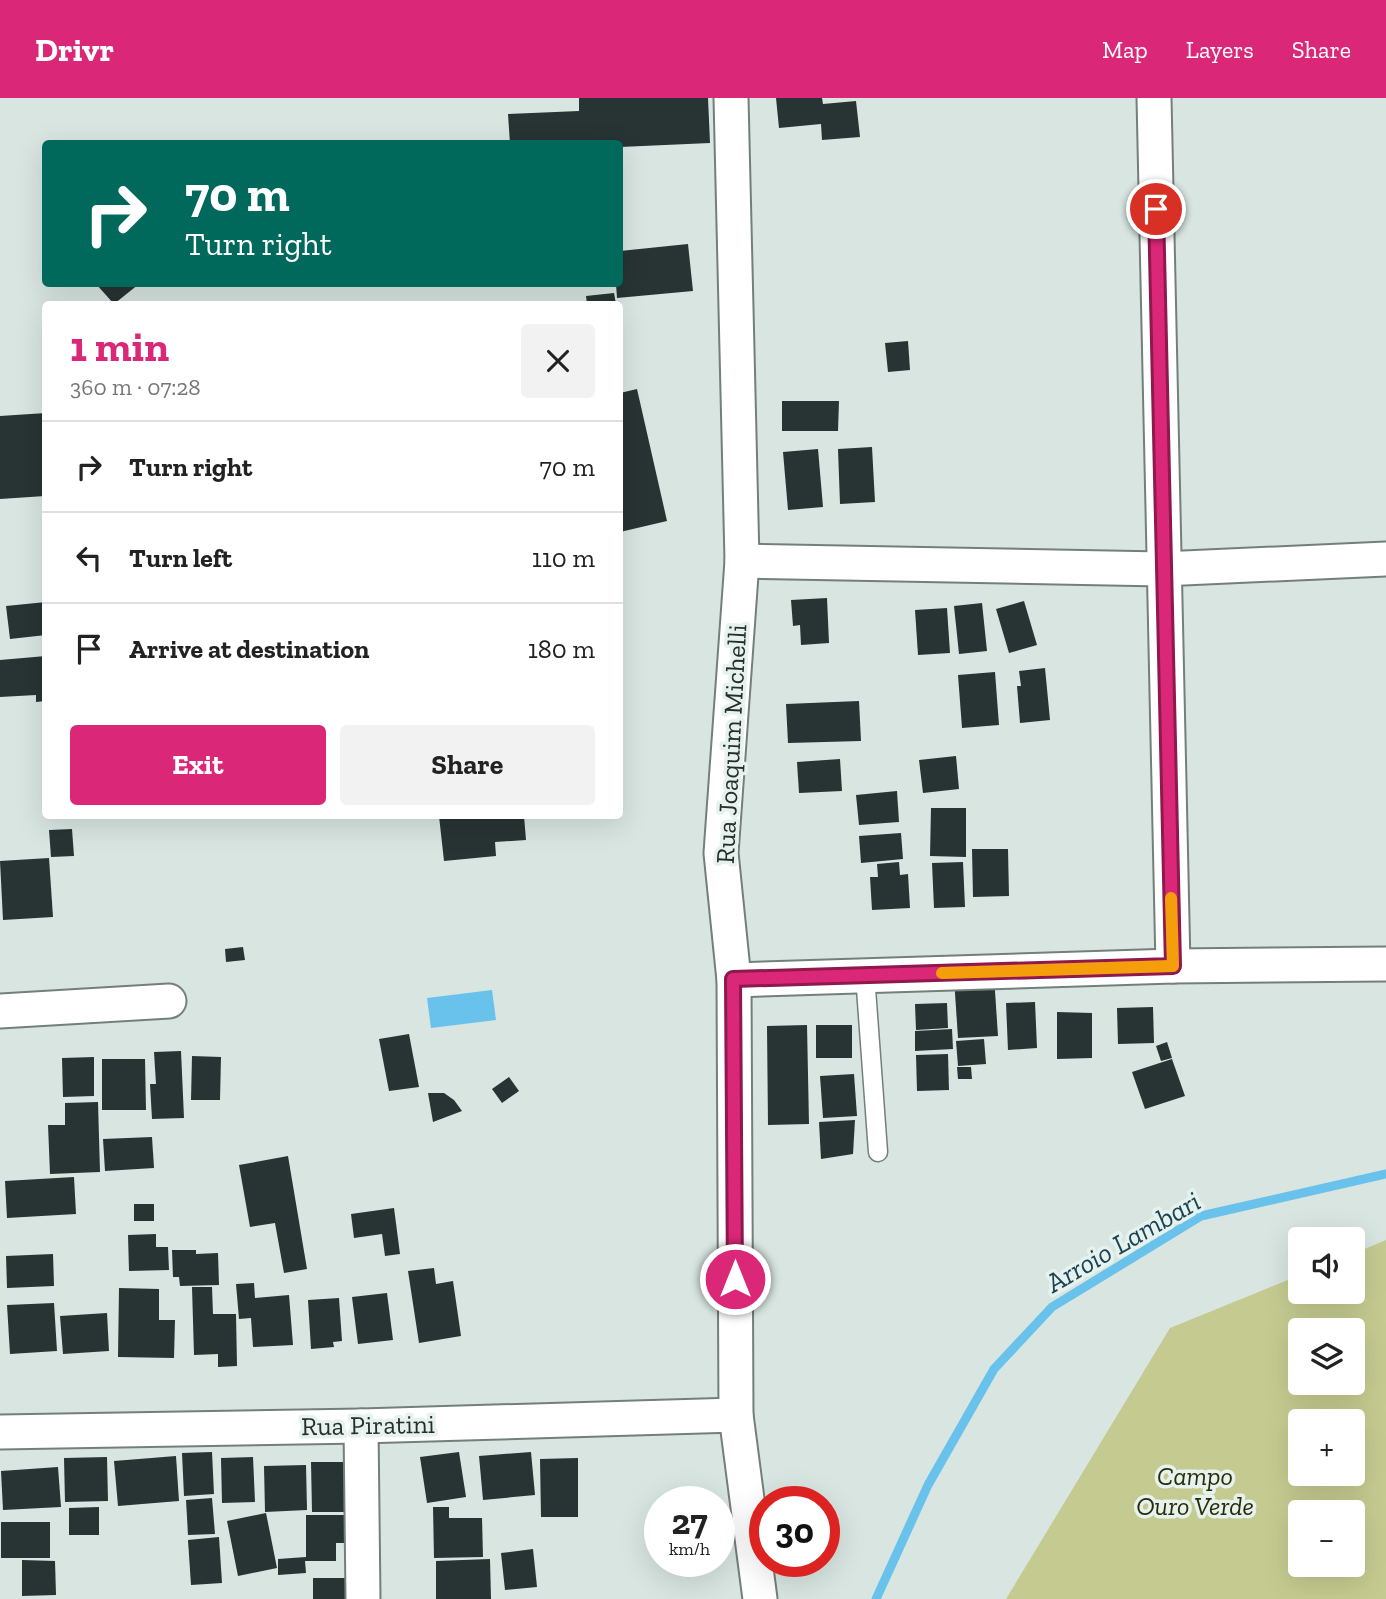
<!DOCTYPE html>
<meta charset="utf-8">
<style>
body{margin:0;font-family:"Zilla Slab",serif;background:#f2f2f2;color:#222;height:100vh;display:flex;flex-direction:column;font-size:26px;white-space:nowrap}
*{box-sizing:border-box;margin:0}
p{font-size:23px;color:#767676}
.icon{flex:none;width:38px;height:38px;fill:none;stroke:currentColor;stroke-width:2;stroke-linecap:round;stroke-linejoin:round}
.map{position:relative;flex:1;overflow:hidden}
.sheet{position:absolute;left:42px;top:203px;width:581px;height:518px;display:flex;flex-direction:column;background:#fff;border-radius:7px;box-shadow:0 7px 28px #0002}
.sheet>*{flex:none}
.banner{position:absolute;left:42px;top:42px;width:581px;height:147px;border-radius:7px;box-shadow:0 7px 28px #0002;background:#00695c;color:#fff;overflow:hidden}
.tools{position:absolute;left:1288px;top:1129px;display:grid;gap:14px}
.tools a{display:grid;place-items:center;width:77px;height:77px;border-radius:7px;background:#fff;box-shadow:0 7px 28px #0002;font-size:35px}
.speed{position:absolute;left:644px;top:1388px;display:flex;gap:14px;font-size:35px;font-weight:700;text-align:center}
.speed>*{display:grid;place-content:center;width:91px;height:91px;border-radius:50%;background:#fff;box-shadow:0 7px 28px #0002;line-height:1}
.speed small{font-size:18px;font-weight:400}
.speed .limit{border:10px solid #d22;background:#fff;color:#111}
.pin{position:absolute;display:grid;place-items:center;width:60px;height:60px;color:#fff;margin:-30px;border:4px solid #fff;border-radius:50%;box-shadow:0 2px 7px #0007}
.me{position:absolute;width:77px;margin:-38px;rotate:0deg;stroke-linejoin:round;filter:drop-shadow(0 0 5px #0008)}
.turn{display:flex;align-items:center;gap:24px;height:147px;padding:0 28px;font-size:32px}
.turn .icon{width:91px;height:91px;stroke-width:2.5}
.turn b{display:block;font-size:49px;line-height:60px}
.round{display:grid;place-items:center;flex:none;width:74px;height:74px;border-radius:7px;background:#f2f2f2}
.overview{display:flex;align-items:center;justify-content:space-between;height:119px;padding:0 28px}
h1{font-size:42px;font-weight:800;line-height:52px;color:#db2777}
.action{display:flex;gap:14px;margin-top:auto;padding:14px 28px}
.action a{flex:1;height:80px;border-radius:7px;background:#db2777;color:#fff;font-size:28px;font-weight:800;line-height:80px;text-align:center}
.action a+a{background:#f2f2f2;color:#222}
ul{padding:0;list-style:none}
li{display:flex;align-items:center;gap:21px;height:91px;padding:0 28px;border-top:2px solid #e0e0e0}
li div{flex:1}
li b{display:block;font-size:26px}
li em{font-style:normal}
header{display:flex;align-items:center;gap:42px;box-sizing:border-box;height:98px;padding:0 35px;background:#db2777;color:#fff}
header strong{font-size:33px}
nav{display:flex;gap:38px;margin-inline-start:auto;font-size:24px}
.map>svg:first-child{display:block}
.green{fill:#c5cb90;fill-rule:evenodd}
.water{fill:#68c2ec}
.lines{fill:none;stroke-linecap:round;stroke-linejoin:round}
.stream{stroke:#68c2ec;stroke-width:9}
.building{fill:#283334}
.service-casing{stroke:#737f7b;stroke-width:21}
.minor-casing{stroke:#737f7b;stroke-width:37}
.service{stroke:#fff;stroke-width:18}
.minor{stroke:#fff;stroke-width:33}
.route-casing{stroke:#8e194d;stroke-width:18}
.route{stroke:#db2777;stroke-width:12}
.slow{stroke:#f59e0b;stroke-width:12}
.labels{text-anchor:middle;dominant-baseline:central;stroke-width:7;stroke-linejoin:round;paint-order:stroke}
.street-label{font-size:26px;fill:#282d2b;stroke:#e5f2ed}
.park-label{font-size:26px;font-style:italic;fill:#2a2c08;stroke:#e5f2ed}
.water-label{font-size:28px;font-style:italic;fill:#1b4355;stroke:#e5f2ed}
</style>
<header>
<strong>Drivr</strong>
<nav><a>Map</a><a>Layers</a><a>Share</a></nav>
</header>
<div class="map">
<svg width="1386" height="1501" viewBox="0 0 1386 1501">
<rect width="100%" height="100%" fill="#d8e5e0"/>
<path class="green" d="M1386,1142v359h-380l164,-271 130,-53v17h53v-38zM1300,1232h53v52h-53zM1300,1323h53v53h-53zM1353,1414v52h-53v-52z"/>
<polygon class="water" points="492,892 496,922 431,930 427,900"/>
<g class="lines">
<polyline class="stream" points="876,1501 928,1387 994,1271 1052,1209 1201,1118 1386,1076"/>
</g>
<g class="building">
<polygon points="579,0 708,0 710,45 620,49 620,46 510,46 508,16 579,13"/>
<polygon points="776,0 822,0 823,6 856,3 860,39 822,42 821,26 779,30"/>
<polygon points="688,146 693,193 617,200 616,186 620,186 620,153"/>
<polygon points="96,186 139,186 114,206"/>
<polygon points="614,195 616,206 587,206 586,198"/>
<polygon points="908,243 910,272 888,274 885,245"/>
<polygon points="637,291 667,423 620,434 620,295"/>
<polygon points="782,303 839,303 838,333 782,333"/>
<polygon points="46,315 46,360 43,361 45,398 0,401 0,318"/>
<polygon points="872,349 875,404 840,406 838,351"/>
<polygon points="818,351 823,409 788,412 783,354"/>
<polygon points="827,500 829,545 801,547 800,527 793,528 791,502"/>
<polygon points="1024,503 1037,547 1009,555 996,511"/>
<polygon points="46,504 46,537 10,541 6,508"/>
<polygon points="982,505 987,553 959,556 954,508"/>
<polygon points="947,510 950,555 918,557 915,512"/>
<polygon points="46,558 46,603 36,604 36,597 0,599 0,562"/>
<polygon points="1045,570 1050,622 1020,625 1017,588 1021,588 1019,573"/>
<polygon points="995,574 999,627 962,630 958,577"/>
<polygon points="859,603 861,643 788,645 786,606"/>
<polygon points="956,658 959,691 923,695 919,662"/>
<polygon points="840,661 842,693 799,695 797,664"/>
<polygon points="897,693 899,724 859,727 856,697"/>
<polygon points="931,710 966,710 966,759 930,758"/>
<polygon points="439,718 524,718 526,742 495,744 496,758 444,763"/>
<polygon points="72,731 74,758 51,759 49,732"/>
<polygon points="901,735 903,761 861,765 859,738"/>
<polygon points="972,751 1008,751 1009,798 973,799"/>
<polygon points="49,760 53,819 3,822 0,763"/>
<polygon points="899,764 900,777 908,776 910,810 872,812 870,779 878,779 877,766"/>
<polygon points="963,764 965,809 934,810 932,765"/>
<polygon points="243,849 245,862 226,864 225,851"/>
<polygon points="994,878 998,938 958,940 954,880"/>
<polygon points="1035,904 1037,950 1008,952 1006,905"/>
<polygon points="947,905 948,930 916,932 915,906"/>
<polygon points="1153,909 1154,945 1118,946 1117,910"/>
<polygon points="1057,914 1092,915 1092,960 1057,961"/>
<polygon points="807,927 809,1026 768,1027 767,928"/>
<rect x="816" y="927" width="36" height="33"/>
<polygon points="952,931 953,951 915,953 915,933"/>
<polygon points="409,936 419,989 389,993 379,941"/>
<polygon points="984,941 986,966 958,968 956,943"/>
<polygon points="1167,944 1172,960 1161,963 1156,948"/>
<polygon points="181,953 184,1020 152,1021 150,986 156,986 154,954"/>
<polygon points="948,956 949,992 917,993 916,957"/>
<polygon points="192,958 221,959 220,1002 191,1002"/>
<polygon points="94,959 94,998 63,999 62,960"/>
<polygon points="102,961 145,961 146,1012 102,1012"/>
<polygon points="1172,961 1185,998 1145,1011 1132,974"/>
<polygon points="957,969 971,969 972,981 958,981"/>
<polygon points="854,976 857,1018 823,1020 820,978"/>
<polygon points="509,979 519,993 502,1005 492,991"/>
<polygon points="428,995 444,995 454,1002 462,1013 433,1024"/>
<polygon points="98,1004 100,1074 50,1076 48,1027 65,1027 65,1005"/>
<polygon points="855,1022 853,1056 821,1061 819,1024"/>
<polygon points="152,1039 154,1070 105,1073 103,1041"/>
<polygon points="288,1058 307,1171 284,1175 275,1125 250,1129 239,1067"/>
<polygon points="74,1079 76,1116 7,1120 5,1083"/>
<rect x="134" y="1106" width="20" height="17"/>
<polygon points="394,1110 400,1156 385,1158 382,1136 354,1140 351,1116"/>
<polygon points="156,1136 156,1149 168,1149 169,1172 129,1173 128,1137"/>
<polygon points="172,1152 196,1152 196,1156 218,1155 219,1187 180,1188 179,1179 173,1179"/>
<polygon points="53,1156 54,1188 7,1190 6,1158"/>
<polygon points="434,1170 436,1186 453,1183 461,1238 419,1245 408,1173"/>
<polygon points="254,1185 255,1200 289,1197 293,1247 253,1249 251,1220 239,1221 236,1186"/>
<polygon points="192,1189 212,1189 213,1216 236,1216 237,1268 218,1269 218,1256 194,1257"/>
<polygon points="119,1190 159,1191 159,1222 175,1222 174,1260 118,1259"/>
<polygon points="387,1195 393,1242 358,1246 352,1199"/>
<polygon points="339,1200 342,1243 333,1244 334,1249 311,1251 308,1202"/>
<polygon points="54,1205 57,1253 10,1256 7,1207"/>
<polygon points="107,1215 109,1253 63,1256 60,1218"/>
<polygon points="212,1354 214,1396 184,1398 182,1355"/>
<polygon points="459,1354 466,1399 427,1405 420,1359"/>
<polygon points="531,1354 535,1397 483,1402 479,1358"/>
<polygon points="176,1358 179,1403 118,1408 114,1363"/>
<polygon points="107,1359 108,1403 65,1404 64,1360"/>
<polygon points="253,1359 255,1404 222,1405 221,1360"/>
<polygon points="578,1360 578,1419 541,1419 540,1361"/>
<polygon points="311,1364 354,1364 354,1414 312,1414"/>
<polygon points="306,1367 307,1412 265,1414 264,1368"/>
<polygon points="58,1369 61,1409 3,1412 1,1373"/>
<polygon points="212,1400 215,1436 188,1437 186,1402"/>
<polygon points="99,1409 99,1437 69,1437 69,1410"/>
<polygon points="433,1409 449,1409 449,1420 482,1420 483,1459 434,1460"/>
<polygon points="266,1415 277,1470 238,1478 227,1423"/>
<polygon points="306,1417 357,1417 357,1445 336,1445 336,1463 305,1463 306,1475 278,1477 278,1461 306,1459"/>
<rect x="1" y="1424" width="49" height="36"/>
<polygon points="219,1439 222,1485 191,1487 188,1442"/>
<polygon points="533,1451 537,1489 505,1492 501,1455"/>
<polygon points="490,1461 491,1501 436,1501 436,1463"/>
<polygon points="22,1462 55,1463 56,1497 22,1498"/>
<rect x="313" y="1480" width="41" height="21"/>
</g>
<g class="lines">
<g class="service-casing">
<polyline id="service" points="865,877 878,1054"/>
</g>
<g class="minor-casing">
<g id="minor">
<polyline points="731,0 742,463 721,755 734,882 736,1317 760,1501"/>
<polyline points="1154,0 1173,868"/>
<polyline points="742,463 1162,471 1386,461"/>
<polyline points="734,882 1173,868 1386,866"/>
<polyline points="0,913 169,903"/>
<polyline points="361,1328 363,1501"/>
<polyline points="0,1334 361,1328 736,1317"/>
</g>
</g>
<use href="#service" class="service"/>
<use href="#minor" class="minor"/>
</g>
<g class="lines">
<g class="route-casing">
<polyline id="route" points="735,1181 733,881 1173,868 1156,111"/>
</g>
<use href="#route" class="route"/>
<polyline class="slow" points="942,875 1173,868 1171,800"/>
</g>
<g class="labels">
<g class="street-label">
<text transform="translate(731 646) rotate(-87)">Rua Joaquim Michelli</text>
<text transform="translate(368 1327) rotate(-1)">Rua Piratini</text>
</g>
<g class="park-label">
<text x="1195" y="1378">Campo<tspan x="1195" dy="30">Ouro Verde</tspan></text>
</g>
<g class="water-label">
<text transform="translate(1123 1144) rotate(-30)">Arroio Lambari</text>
</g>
</g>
</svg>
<div class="tools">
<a><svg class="icon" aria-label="sound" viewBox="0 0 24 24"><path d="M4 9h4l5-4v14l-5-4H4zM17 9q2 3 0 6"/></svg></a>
<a><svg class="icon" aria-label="layers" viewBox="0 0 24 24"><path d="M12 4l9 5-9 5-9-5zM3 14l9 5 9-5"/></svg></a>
<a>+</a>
<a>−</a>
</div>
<div class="speed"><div>27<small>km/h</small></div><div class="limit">30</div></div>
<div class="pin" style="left:1156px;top:111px;background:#d93025"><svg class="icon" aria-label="arrive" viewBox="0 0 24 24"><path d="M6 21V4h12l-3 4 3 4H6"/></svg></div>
<svg class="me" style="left:735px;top:1181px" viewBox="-20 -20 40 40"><circle r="17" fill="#db2777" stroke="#fff" stroke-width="3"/><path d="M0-11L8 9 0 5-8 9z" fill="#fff"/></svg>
<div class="banner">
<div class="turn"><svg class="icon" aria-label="right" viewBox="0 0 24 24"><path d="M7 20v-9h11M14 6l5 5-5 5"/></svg><div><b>70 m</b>Turn right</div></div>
</div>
<section class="sheet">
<div class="overview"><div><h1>1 min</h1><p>360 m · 07:28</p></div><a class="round"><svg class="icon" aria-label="close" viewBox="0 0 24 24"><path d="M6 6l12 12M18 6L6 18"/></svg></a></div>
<ul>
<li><svg class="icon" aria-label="right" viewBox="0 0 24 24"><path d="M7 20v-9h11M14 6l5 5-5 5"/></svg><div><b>Turn right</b></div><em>70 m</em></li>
<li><svg class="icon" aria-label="left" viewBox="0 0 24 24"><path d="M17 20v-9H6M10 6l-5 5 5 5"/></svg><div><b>Turn left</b></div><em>110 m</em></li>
<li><svg class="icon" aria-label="arrive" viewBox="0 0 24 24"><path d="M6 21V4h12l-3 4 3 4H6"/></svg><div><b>Arrive at destination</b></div><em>180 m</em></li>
</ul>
<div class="action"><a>Exit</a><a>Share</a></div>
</section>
</div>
